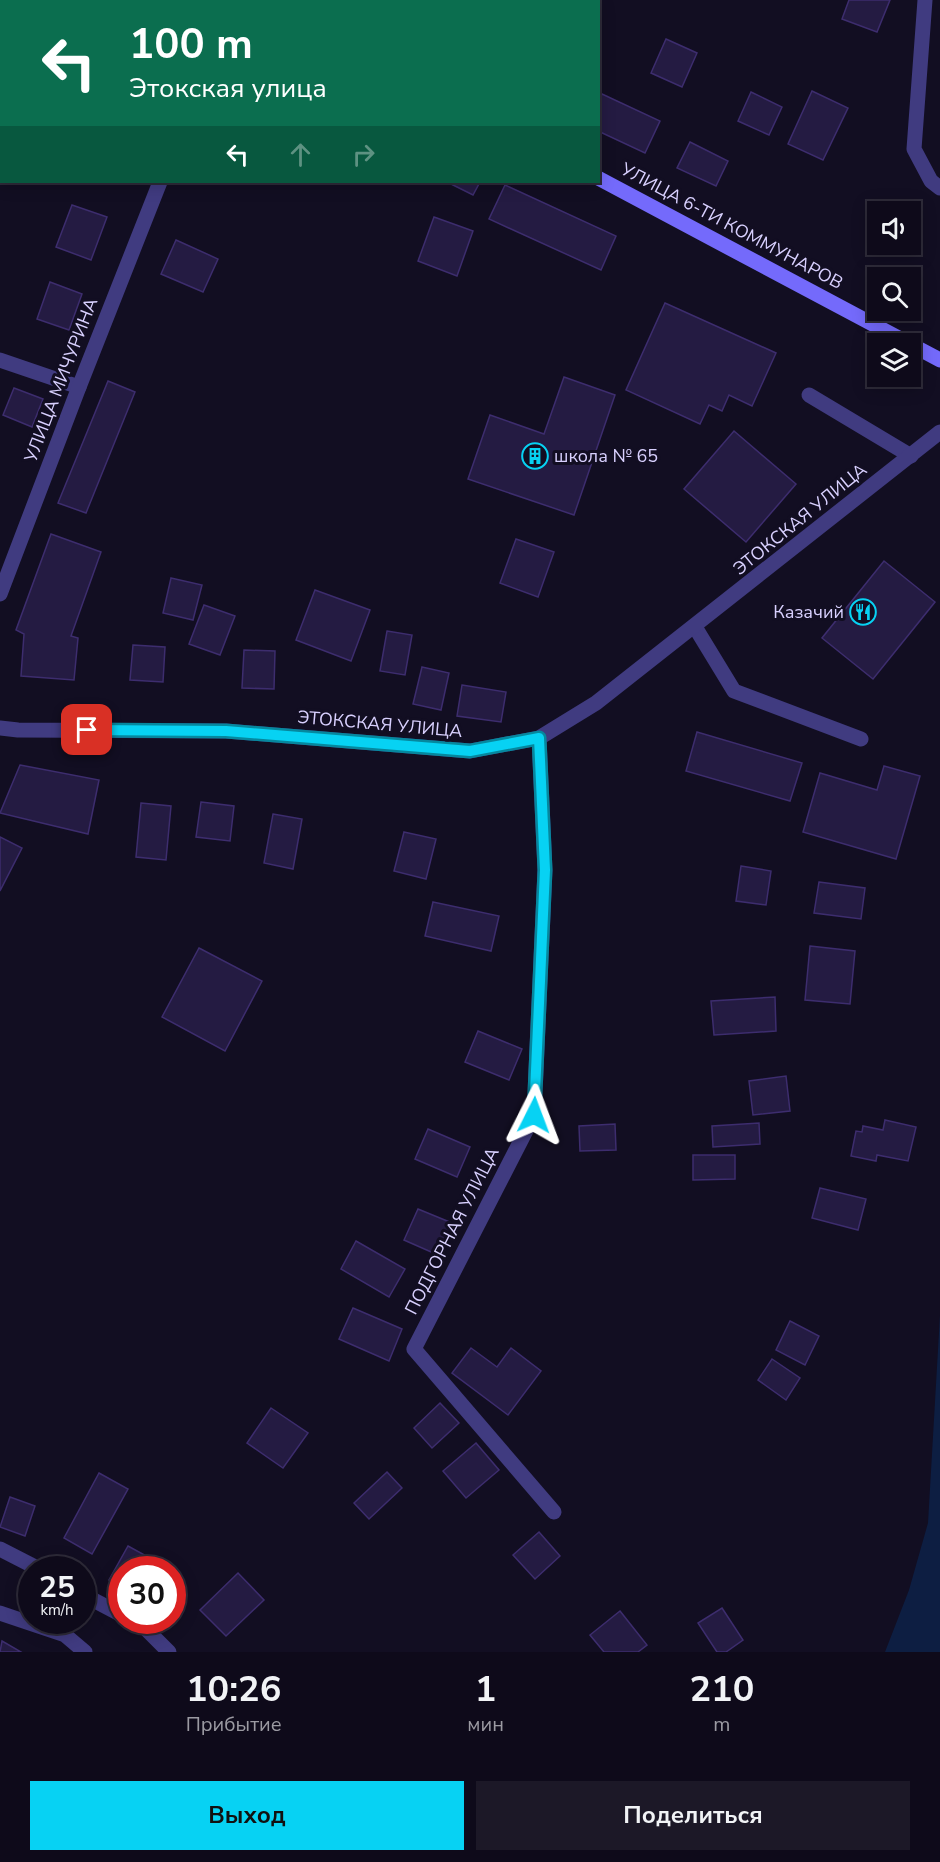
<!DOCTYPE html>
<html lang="ru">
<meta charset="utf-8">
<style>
body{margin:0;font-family:"Nunito Sans",sans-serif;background:#1c1827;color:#f1f3f6;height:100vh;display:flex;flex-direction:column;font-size:22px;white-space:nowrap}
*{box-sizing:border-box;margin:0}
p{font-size:20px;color:#9b9aa2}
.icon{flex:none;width:33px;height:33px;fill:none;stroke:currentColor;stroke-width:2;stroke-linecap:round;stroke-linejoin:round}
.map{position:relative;height:1652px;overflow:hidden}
.drawer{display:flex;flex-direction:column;background:#0e0a1a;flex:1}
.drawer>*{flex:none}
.hud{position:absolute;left:0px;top:0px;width:600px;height:183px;box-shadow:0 3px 15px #0003,0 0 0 2px #2e2b39;background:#0b6e4f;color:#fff;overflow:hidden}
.fabs{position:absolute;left:867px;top:201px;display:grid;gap:12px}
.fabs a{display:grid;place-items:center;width:54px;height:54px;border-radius:0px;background:#0e0a1a;box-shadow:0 3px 15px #0003,0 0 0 2px #2e2b39;font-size:30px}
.speed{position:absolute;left:18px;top:1556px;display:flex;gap:12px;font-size:30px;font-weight:700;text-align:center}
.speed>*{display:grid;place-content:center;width:78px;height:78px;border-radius:50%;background:#0e0a1a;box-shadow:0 3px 15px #0003,0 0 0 2px #2e2b39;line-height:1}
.speed small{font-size:15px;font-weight:400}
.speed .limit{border:9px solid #d22;background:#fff;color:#111}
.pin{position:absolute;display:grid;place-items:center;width:51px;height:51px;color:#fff;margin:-26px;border-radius:12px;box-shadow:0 3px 9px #0006}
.me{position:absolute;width:66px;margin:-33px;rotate:3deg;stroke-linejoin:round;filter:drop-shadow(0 0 4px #0008)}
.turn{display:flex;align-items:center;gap:21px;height:126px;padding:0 30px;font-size:27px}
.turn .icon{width:78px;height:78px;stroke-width:2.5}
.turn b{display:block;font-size:42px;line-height:51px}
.lanes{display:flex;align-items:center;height:57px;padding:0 30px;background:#0003;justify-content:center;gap:30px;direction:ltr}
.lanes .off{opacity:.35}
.eta{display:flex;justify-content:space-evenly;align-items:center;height:102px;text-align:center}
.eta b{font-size:36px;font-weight:700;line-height:42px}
.action{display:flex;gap:12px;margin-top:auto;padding:12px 30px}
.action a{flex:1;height:69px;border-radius:0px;background:#07d2f3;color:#111;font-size:24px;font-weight:700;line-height:69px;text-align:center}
.action a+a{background:#1c1827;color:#f1f3f6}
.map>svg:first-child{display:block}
.water{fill:#0d1e42}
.building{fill:#241b42;stroke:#3d2d6e;stroke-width:1.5}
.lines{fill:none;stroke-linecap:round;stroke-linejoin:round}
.lane{stroke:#403b80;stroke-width:15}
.street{stroke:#403b80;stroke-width:15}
.secondary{stroke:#746afb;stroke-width:15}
.route-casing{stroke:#05889e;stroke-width:15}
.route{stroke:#07d2f3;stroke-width:10}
.labels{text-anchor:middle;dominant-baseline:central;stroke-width:6;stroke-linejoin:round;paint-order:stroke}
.street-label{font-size:18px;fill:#d8d0fe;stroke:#120e22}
.poi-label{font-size:18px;fill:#d8d0fe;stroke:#120e22;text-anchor:start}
</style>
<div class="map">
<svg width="940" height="1652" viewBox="0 0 940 1652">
<rect width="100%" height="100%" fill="#120e22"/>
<polygon class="water" points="940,1315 940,1652 885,1652 909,1590 928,1523"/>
<g class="building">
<polygon points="43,0 110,0 114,2 42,2"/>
<polygon points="308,0 390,0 393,2 308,2"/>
<polygon points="849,0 890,0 877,32 842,19"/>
<polygon points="666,39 697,53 682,87 651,73"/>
<polygon points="2,48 2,93 0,92"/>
<polygon points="812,91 848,108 823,160 788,144"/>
<polygon points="751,92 782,107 769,135 738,121"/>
<polygon points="602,94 660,121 645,153 598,131 598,102"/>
<polygon points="690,142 728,161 716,186 677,168"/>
<polygon points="447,182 480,182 473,195"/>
<polygon points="505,185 616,236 601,270 489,219"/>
<polygon points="72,205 107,217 91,260 56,247"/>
<polygon points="434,217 473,231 457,276 418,261"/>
<polygon points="176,240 218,259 203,292 161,274"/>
<polygon points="50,282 82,294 69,330 37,319"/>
<polygon points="665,303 776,353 752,406 729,395 722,411 709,405 700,424 626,390"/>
<polygon points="564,377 615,395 574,515 468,479 490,415 544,434"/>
<polygon points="108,381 135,392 86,513 58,503"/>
<polygon points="14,388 43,399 32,427 3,415"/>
<polygon points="734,431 796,484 746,542 684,489"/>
<polygon points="51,534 101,552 71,636 78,638 74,680 21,676 24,634 16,630"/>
<polygon points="516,539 554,552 538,597 500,583"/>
<polygon points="884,561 935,602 873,679 822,638"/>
<polygon points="171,578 202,585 193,620 163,613"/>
<polygon points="315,590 370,610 351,661 296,640"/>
<polygon points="204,605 235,616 220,655 189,644"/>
<polygon points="387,631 412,635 405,675 380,671"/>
<polygon points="133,645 165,647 163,682 130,680"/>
<polygon points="244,650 275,651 274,689 242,688"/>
<polygon points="422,667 449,673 441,710 413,704"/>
<polygon points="462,685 506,692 501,722 457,716"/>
<polygon points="697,732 802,763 790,801 686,771"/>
<polygon points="20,765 99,780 88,834 0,813"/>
<polygon points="884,766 920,776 896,859 803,832 820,773 877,790"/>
<polygon points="201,802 234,806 230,841 196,837"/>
<polygon points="141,803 171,806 166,860 136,857"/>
<polygon points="273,814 302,819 293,869 264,863"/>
<polygon points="404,832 436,839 426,879 394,871"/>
<polygon points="0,837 22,848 0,891"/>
<polygon points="741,866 771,871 766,905 736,901"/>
<polygon points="819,882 865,888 861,919 814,913"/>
<polygon points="433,902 499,916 491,951 425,936"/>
<polygon points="810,946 855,951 850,1004 805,1000"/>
<polygon points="199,948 262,981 225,1051 162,1017"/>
<polygon points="775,997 776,1031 714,1035 711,1001"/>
<polygon points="478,1031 522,1049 509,1080 465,1062"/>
<polygon points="786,1076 790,1111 753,1115 749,1081"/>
<polygon points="885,1120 916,1127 908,1161 877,1155 876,1161 851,1156 856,1131 862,1132 863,1126 883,1130"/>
<polygon points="759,1123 760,1144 713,1147 712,1126"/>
<polygon points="615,1124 616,1150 580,1151 579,1126"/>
<polygon points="428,1129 470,1147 457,1177 415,1159"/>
<polygon points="693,1155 735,1155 735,1179 693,1180"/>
<polygon points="820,1188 866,1199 858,1230 812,1218"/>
<polygon points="418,1209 452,1223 438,1255 404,1240"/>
<polygon points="356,1241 405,1269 389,1297 341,1269"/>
<polygon points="353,1308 402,1329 389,1361 339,1339"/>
<polygon points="790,1321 819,1336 805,1365 776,1350"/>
<polygon points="471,1348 497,1367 511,1348 541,1371 508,1415 452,1373"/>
<polygon points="772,1359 800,1378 786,1400 758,1380"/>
<polygon points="440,1403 459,1423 432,1448 414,1428"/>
<polygon points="271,1408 308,1433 283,1468 247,1443"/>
<polygon points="476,1443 499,1470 466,1498 443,1471"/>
<polygon points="387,1472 402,1488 369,1519 354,1503"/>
<polygon points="99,1473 128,1489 92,1554 64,1538"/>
<polygon points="10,1497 35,1506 25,1536 0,1527"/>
<polygon points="539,1532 560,1556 535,1579 513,1555"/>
<polygon points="128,1546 150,1558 144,1569 122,1569 122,1587 109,1580"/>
<polygon points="238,1573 264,1600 226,1636 200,1610"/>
<polygon points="172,1580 186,1590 172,1609"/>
<polygon points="722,1608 743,1640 726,1652 717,1652 698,1623"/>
<polygon points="620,1611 647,1645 638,1652 604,1652 590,1635"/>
<polygon points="2,1641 21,1652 0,1652"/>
</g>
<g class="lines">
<g class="lane">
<polyline points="809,395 911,456"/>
<polyline points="695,627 734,691 861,739"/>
</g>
<g class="street">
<polyline points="925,0 914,149 931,181 940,188"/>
<polyline points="231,2 232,0"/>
<polyline points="0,360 79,387"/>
<polyline points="0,594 79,387 160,182"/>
<polyline points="0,728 18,730 226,731 470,751 539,738 596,703 940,432"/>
<polyline points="539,738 545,870 534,1115 414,1349 554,1512"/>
<polyline points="0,1549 39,1569"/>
<polyline points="82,1594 122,1615"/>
<polyline points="0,1613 65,1635 85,1652"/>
<polyline points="130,1620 146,1629 169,1652"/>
</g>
<g class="secondary">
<polyline points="211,0 215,2"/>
<polyline points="598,178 910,344"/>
<polyline points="910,344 940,360"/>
</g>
</g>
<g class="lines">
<g class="route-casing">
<polyline id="route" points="87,730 226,731 470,751 539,738 545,870 534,1115"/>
</g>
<use href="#route" class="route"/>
</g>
<defs>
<g id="building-ring" transform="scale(1.35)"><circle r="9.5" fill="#120e22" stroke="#07d2f3" stroke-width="1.5"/><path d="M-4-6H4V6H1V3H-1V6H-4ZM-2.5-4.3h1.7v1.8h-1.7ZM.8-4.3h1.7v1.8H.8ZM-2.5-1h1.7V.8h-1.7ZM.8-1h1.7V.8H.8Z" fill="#07d2f3"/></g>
<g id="restaurant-ring" transform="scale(1.35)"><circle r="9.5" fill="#120e22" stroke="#07d2f3" stroke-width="1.5"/><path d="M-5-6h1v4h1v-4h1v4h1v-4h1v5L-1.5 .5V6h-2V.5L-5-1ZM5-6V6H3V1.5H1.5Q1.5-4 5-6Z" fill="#07d2f3"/></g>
</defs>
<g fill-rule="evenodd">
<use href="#building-ring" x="535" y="456"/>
<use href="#restaurant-ring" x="863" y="612"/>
</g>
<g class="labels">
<g class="street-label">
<text transform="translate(732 226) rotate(28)">УЛИЦА 6-ТИ КОММУНАРОВ</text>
<text transform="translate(61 380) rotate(-69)">УЛИЦА МИЧУРИНА</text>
<text transform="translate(800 519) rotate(-39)">ЭТОКСКАЯ УЛИЦА</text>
<text transform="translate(380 724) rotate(5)">ЭТОКСКАЯ УЛИЦА</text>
<text transform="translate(452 1231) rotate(-63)">ПОДГОРНАЯ УЛИЦА</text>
</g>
<g class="poi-label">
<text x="554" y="456">школа № 65</text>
<text x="844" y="612" text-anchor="end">Казачий</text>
</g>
</g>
</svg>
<div class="fabs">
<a><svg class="icon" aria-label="sound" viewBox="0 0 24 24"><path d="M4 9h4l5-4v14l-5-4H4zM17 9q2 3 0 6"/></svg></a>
<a><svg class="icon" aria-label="search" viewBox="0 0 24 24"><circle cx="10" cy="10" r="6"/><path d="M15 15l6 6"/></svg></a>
<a><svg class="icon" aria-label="layers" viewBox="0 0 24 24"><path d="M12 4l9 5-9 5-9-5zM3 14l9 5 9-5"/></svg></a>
</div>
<div class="speed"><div>25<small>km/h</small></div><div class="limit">30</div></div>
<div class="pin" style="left:87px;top:730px;background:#d93025"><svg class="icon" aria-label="arrive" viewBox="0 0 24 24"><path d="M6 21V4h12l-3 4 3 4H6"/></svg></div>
<svg class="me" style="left:534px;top:1115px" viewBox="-20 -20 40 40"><path d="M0-17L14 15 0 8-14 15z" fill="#07d2f3" stroke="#fff" stroke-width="4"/></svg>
<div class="hud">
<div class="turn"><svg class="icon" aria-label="left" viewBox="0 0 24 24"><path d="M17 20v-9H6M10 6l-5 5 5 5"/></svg><div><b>100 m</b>Этокская улица</div></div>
<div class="lanes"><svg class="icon" aria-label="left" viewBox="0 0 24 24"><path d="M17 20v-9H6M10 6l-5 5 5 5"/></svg><svg class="icon off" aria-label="ahead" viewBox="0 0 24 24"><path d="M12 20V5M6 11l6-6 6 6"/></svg><svg class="icon off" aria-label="right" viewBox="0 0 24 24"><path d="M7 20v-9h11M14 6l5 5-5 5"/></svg></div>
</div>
</div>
<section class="drawer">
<div class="eta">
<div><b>10:26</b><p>Прибытие</p></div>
<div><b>1</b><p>мин</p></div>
<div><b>210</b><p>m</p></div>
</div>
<div class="action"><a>Выход</a><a>Поделиться</a></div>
</section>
